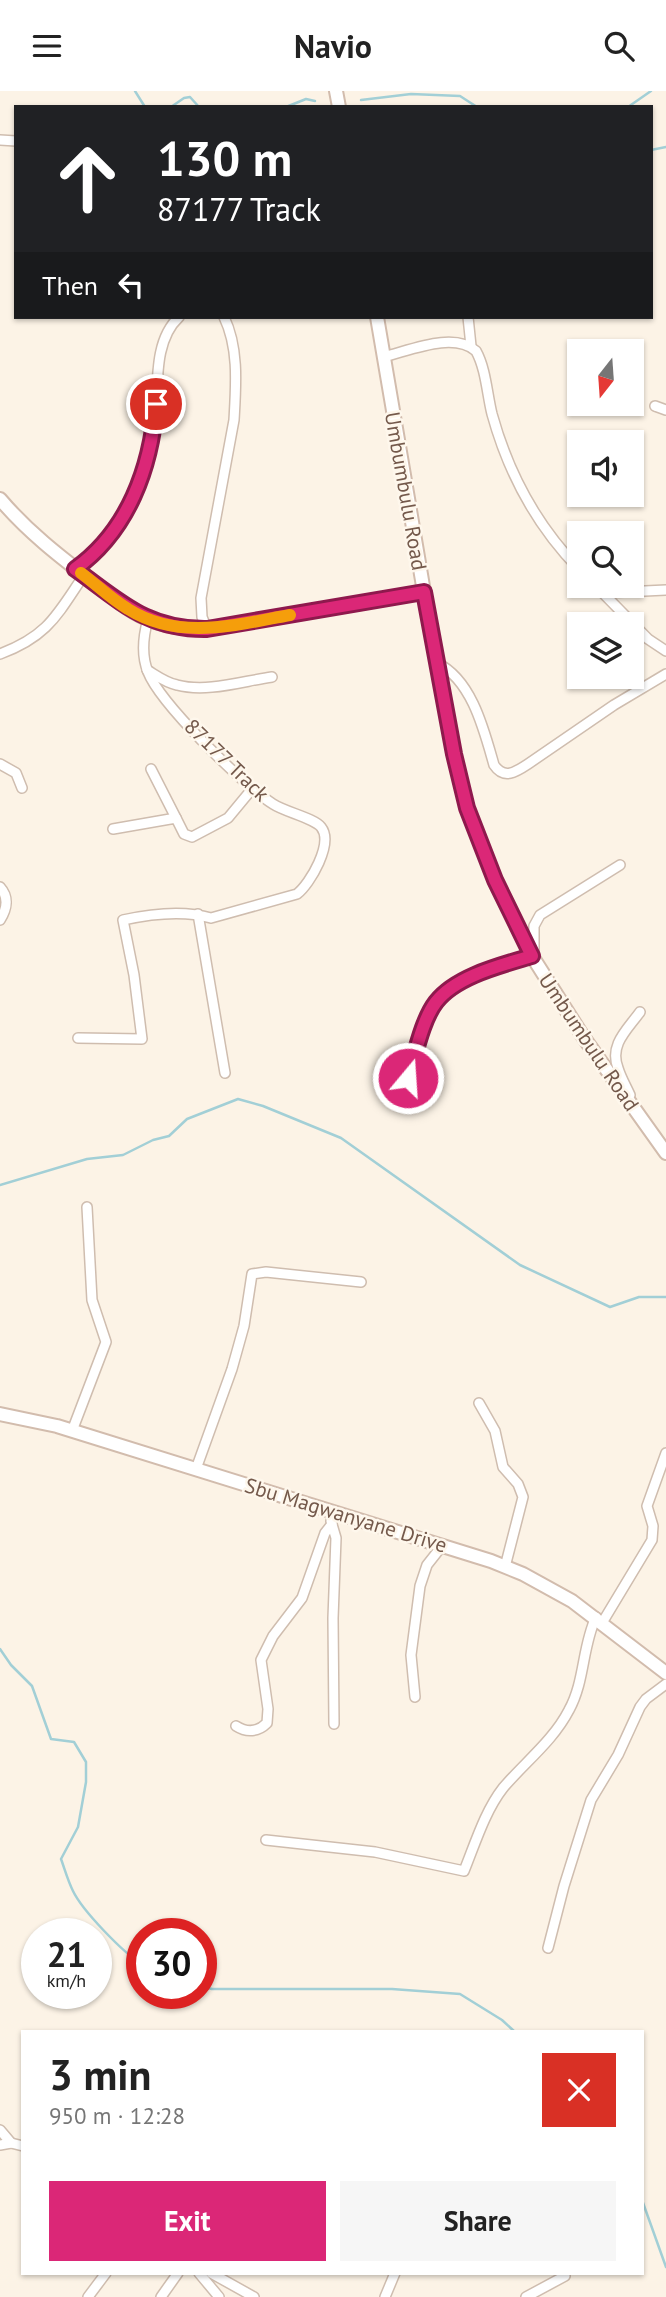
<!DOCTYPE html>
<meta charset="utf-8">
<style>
body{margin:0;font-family:"PT Sans",sans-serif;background:#f6f6f6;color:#222;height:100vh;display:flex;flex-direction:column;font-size:26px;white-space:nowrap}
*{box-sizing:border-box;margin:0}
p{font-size:23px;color:#767676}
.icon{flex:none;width:38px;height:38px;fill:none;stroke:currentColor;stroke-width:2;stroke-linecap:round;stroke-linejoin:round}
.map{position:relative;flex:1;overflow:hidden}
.drawer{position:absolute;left:21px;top:1939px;width:623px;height:245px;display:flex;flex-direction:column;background:#fff;border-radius:0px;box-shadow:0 2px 5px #0004}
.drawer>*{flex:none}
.top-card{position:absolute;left:14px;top:14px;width:639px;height:214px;border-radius:0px;box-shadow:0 2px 5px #0004;background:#202124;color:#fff;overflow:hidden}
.needle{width:46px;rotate:197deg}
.fabs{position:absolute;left:567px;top:248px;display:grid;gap:14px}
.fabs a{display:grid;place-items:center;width:77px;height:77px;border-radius:0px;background:#fff;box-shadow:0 2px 5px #0004;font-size:35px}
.speed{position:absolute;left:21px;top:1827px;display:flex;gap:14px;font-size:35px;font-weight:700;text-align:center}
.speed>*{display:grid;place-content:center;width:91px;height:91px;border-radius:50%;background:#fff;box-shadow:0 2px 5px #0004;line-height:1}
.speed small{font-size:18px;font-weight:400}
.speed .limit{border:10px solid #d22;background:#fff;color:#111}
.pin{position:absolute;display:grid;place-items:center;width:60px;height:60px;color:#fff;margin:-30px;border:4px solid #fff;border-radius:50%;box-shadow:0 2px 7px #0007}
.me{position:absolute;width:77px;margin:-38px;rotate:18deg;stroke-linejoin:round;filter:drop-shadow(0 0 5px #0008)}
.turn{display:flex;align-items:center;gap:24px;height:147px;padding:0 28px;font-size:32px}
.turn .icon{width:91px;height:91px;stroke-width:2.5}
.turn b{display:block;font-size:49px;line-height:60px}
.then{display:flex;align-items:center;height:66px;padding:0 28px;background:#0003;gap:14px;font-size:26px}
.round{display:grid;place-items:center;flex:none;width:74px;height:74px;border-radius:0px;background:#f6f6f6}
.head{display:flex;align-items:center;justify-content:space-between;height:119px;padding:0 28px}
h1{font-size:42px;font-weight:700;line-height:52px}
.cta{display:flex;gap:14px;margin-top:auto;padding:14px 28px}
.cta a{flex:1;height:80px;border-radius:0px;background:#db2777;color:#fff;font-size:28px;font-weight:700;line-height:80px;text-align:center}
.cta a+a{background:#f6f6f6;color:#222}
header{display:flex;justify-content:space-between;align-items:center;height:91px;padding:0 28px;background:#fff;font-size:32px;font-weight:700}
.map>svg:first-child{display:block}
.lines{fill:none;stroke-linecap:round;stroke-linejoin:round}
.stream{stroke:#a2cfd6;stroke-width:2.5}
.street-casing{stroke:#cfbdaf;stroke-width:12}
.secondary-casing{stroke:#d2bcad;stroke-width:16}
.street{stroke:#fff;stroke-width:9}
.secondary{stroke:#fff;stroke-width:12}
.route-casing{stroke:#8e194d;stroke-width:18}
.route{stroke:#db2777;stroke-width:12}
.slow{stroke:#f59e0b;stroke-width:12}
.labels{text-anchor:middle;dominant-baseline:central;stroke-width:5;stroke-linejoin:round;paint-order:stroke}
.street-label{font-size:21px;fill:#74594b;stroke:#fef7ec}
</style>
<header><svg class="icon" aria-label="menu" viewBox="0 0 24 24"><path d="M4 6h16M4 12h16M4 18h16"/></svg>Navio<svg class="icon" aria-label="search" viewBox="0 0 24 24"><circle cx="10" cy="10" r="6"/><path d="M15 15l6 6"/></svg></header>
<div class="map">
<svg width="666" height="2206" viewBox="0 0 666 2206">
<rect width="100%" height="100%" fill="#fcf3e6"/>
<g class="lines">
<g class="stream">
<polyline points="135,0 145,16"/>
<polyline points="361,9 411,3 460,5 477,16"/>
<polyline points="171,16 184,7 190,6 199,16"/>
<polyline points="286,16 306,8 315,10"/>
<polyline points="628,16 651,0"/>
<polyline points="651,59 666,56"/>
<polyline points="0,1094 87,1068 123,1064 153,1049 169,1045 187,1028 238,1008 263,1015 341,1047 520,1174 610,1216 639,1206 666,1206"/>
<path d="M0,1558l11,16 21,21 19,53 23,3 12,20v20l-8,45 -17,32c4,11 7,22 12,32 9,19 50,62 69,73"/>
<polyline points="201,1895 212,1898 392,1898 460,1903 502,1929 515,1941"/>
<polyline points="642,2109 666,2176"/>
</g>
<g class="street-casing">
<g id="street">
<polyline points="0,49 16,50"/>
<polyline points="468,226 471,255"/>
<path d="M383,266c26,-6 70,-26 93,-6 10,18 11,43 16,63 16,58 45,112 87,155"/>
<polyline points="655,315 666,319"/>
<path d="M75,478c46,-33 74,-89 80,-146 4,-34 -3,-81 24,-106"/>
<polyline points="596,495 648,548 666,560"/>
<polyline points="603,502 666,499"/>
<path d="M207,538l-5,-12 -1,-19 33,-178c2,-35 5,-72 -10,-103"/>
<path d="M0,563c48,-18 57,-39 84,-79"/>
<path d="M437,572c35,17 47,67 57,102 10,15 22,7 34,-1l86,-59 52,-31"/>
<path d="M147,579c10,6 19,13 30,15 30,8 66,-4 95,-8"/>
<polyline points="0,673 16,682 22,697"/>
<polyline points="151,678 176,727"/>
<polyline points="113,738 176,727 184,743 192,746 228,727 252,698"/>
<path d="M0,796c9,10 7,22 0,33"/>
<polyline points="198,823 225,982"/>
<polyline points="534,866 534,835 540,824 620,774"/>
<path d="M78,947l64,1 -8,-64 -11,-55c27,-6 61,-10 88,-2l86,-24c13,-10 37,-51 24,-67 -7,-9 -36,-15 -48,-23 -30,-19 -113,-101 -125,-132 -7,-17 -5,-35 0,-53"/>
<path d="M408,987c7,-22 14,-57 28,-76 19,-26 66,-37 96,-46"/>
<path d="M630,1004c-4,-9 -9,-17 -12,-27 -9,-23 9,-38 22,-56"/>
<polyline points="479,1312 495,1340 503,1376 518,1393 523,1406 505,1476"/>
<polyline points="72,1340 106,1251 92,1209 87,1116"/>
<polyline points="196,1378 232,1278 244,1235 252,1183 266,1181 361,1191"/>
<polyline points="331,1430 336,1447 333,1527 334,1633"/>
<polyline points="602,1532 652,1449 653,1435 647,1415 666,1362"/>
<polyline points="415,1606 411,1564 420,1495 427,1474 442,1455"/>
<path d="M236,1635c11,7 22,6 31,-3l1,-14 -7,-49 12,-24 29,-38 23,-65 7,-9"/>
<path d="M266,1749l109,12 89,19c11,-27 21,-60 39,-83 22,-26 50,-47 66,-78 16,-29 13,-63 27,-93"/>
<polyline points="548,1857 564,1795 591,1709 618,1664 640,1616 646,1608 666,1593"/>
<polyline points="0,2039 11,2052"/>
<polyline points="0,2054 11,2052 23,2055"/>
<polyline points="199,2182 219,2206"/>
<polyline points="211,2182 254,2206"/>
<polyline points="88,2206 106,2182"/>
<polyline points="161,2206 178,2182"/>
<polyline points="385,2206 395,2182"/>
<polyline points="526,2206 565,2185"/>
</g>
</g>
<g class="secondary-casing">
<g id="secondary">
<polyline points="336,0 339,16"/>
<polyline points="377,226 424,501 454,663 467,717 495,789 532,865 584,947 666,1062"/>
<path d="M0,408c27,32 59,57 92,82 20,16 39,33 63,41 21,7 42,8 64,5l205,-35"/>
<polyline points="0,1323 57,1335 491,1470 523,1483 572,1510 666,1582"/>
</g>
</g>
<use href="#street" class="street"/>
<use href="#secondary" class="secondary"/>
</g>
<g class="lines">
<g class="route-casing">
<path id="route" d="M156,313c-5,64 -28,127 -81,165 45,32 72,61 132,60l217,-37 30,162 13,54 28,72 37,76c-30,9 -76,20 -96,46 -14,18 -21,54 -28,76"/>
</g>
<use href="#route" class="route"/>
<path class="slow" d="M81,482c16,12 30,26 47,36 51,32 107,16 162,6"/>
</g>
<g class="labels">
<g class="street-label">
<text transform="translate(406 400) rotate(80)">Umbumbulu Road</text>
<text transform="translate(227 669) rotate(44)">87177 Track</text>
<text transform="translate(589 951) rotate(56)">Umbumbulu Road</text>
<text transform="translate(346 1424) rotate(17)">Sbu Magwanyane Drive</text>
</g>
</g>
</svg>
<div class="fabs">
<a><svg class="needle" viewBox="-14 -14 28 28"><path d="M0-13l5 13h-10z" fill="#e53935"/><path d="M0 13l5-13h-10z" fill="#767676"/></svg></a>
<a><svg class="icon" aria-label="sound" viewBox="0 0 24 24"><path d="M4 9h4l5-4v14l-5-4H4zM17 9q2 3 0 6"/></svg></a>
<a><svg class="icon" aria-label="search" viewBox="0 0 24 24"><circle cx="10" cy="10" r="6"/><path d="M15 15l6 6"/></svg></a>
<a><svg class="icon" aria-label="layers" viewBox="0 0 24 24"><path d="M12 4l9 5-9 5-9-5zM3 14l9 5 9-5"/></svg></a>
</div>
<div class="speed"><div>21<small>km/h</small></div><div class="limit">30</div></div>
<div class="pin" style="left:156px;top:313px;background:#d93025"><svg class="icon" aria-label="arrive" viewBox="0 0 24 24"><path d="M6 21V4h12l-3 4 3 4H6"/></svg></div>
<svg class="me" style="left:408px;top:987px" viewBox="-20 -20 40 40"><circle r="17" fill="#db2777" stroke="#fff" stroke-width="3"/><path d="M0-11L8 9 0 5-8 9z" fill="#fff"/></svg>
<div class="top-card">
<div class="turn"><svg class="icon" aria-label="ahead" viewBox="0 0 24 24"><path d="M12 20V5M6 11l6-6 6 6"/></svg><div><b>130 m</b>87177 Track</div></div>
<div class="then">Then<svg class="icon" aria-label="left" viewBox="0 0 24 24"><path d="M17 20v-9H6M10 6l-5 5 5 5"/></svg></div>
</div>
<section class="drawer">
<div class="head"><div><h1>3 min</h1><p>950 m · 12:28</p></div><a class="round" style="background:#d93025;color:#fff"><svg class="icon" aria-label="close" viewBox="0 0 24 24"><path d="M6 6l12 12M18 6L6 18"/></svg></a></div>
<div class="cta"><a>Exit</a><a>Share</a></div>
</section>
</div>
